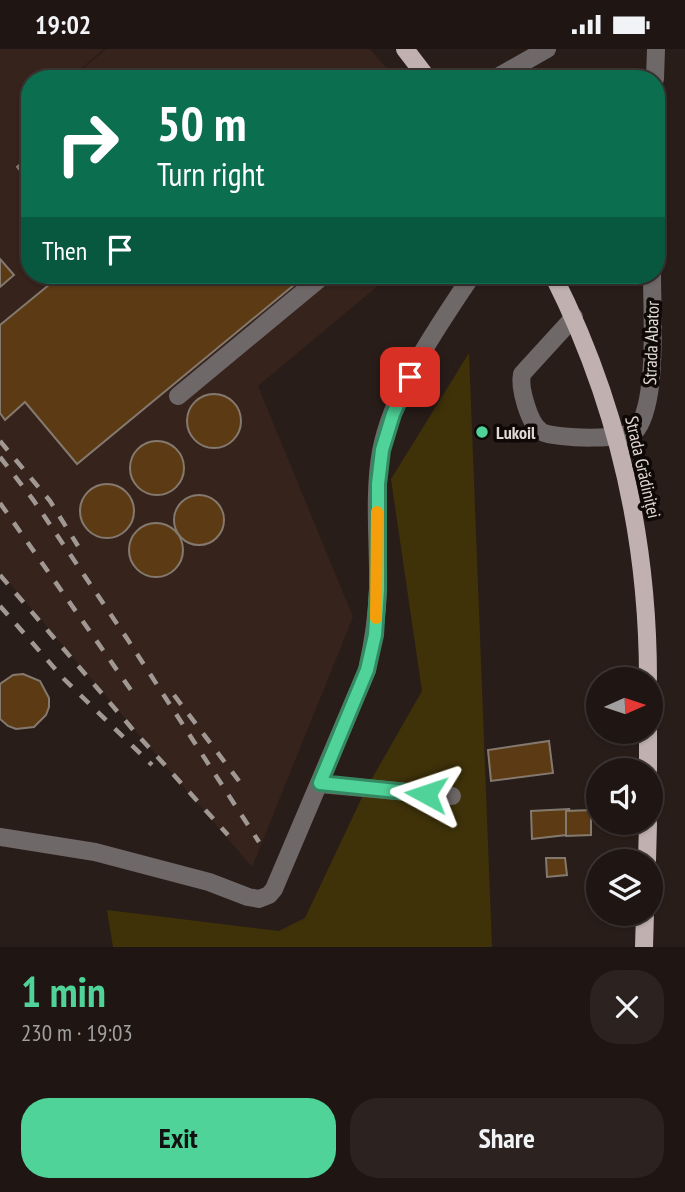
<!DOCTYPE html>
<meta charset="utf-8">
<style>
body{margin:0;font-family:"PT Sans Narrow",sans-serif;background:#2c2321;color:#f1f3f6;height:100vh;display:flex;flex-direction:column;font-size:26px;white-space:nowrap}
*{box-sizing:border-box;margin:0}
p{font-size:23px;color:#a19fa0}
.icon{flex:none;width:38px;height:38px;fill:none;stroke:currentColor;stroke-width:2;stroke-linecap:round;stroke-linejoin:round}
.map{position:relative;height:898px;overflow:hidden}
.sheet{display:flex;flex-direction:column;background:#1f1613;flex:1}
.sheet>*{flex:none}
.top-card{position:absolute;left:21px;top:21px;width:644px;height:214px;border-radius:28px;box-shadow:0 2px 5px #0004,0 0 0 2px #3c3533;background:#0b6e4f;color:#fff;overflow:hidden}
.needle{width:46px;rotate:87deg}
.buttons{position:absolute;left:586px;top:618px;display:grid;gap:14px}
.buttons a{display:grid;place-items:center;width:77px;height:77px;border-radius:50%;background:#1f1613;box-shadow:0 2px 5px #0004,0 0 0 2px #3c3533;font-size:35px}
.pin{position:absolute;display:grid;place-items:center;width:60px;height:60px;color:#fff;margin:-30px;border-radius:14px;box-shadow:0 4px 10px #0006}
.me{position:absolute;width:77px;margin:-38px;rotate:275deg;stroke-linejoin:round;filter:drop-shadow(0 0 5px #0008)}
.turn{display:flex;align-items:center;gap:24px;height:147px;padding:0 21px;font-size:32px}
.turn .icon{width:91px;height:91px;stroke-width:2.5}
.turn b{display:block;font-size:49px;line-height:60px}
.then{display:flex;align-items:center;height:66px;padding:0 21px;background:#0003;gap:14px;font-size:26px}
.round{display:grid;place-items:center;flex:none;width:74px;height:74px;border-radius:28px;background:#2c2321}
.headline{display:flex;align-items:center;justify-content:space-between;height:119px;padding:0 21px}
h1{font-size:42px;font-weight:700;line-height:52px;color:#50d398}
.action{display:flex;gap:14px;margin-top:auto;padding:14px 21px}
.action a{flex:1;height:80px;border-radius:28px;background:#50d398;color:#111;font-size:28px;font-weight:700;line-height:80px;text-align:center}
.action a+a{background:#2c2321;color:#f1f3f6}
.status{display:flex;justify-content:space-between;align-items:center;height:49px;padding:0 35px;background:#1f1613;direction:ltr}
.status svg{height:19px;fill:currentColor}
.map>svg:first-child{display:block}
.built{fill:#35231c}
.green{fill:#3f3209}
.building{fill:#5c3b14;stroke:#84796f;stroke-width:2}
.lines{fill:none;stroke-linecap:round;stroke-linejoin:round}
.minor{stroke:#6f6868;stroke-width:18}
.major{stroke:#c0b0b0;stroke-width:18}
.rail{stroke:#a19894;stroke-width:4.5;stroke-dasharray:12 12;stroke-linecap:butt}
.route-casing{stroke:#348963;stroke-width:18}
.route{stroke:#50d398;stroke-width:12}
.slow{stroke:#f59e0b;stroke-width:12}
.poi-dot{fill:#50d398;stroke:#0e0907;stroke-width:2.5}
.labels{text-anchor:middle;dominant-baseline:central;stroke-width:7;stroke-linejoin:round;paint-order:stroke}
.street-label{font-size:18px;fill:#e1d9d5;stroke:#0e0907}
.poi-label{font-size:18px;font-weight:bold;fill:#e1d9d5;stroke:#0e0907;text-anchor:start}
</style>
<div class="status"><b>19:02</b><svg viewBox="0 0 49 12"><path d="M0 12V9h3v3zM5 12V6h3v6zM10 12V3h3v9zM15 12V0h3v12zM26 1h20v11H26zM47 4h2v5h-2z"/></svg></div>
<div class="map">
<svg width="685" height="898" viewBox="0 0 685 898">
<rect width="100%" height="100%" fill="#291d19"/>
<g class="built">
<polygon points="0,0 104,0 69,30 30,30 30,64 25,69 30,65 30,226 391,226 258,337 353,568 252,818 0,523"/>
<polygon points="106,0 370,0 396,30 71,30"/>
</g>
<polygon class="green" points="469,304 492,898 113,898 107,861 279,882 305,869 366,740 422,642 391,430"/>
<g class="building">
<polygon points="30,107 30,134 17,118"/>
<polygon points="0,210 14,226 0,238"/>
<polygon points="61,226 296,226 300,231 77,415 25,353 5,371 0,364 0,276"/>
<circle cx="214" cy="372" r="27"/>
<circle cx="157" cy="419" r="27"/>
<circle cx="107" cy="462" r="27"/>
<circle cx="199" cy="471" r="25"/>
<circle cx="156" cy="501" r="27"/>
<polygon points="23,625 40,632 49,649 49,658 46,666 34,678 16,680 8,677 0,670 0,635 13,626"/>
<polygon points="549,692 553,724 491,732 488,701"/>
<polygon points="570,760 566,762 566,786 532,790 531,762"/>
<polygon points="591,761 591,786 566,787 566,762"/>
<polygon points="546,809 565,809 567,826 547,828"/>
</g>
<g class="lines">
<g class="minor">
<polyline points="494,30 547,0"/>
<polyline points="655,30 656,0"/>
<path d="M574,268l-52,57c-3,13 7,51 20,58 14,7 86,9 95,-3 21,-29 15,-117 15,-154"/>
<polyline points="178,347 324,226"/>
<polyline points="320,735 452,747"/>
<path d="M0,788l95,15 114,30 39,15 11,2 10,-4 5,-6 93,-219c6,-27 10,-52 11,-80 1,-46 -5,-94 3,-139 12,-62 57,-124 91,-176"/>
</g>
<g class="major">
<polyline points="405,0 428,30"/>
<path d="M553,226c64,127 95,262 95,404"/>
<polyline points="648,682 648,721"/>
<polyline points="647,812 648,774"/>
<polyline points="644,898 645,864"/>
</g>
<g class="rail">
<polyline points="0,392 50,452 78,497"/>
<polyline points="0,408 34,452 128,591 259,793"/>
<polyline points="0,454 133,644"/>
<polyline points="0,526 135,683 228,786"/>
<polyline points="0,557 64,630 152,716"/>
<polyline points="174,646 239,732"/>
</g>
</g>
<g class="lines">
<g class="route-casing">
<polyline id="route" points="410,328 393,365 382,401 378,435 378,540 375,586 367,621 320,734 426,745"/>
</g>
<use href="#route" class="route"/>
<polyline class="slow" points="376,569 377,463"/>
</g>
<circle class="poi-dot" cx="482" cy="383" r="7"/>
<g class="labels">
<g class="street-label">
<text transform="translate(651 294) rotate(-88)">Strada Abator</text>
<text transform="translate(643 418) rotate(77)">Strada Grădiniței</text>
</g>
<g class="poi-label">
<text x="496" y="383">Lukoil</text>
</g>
</g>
</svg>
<div class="buttons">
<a><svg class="needle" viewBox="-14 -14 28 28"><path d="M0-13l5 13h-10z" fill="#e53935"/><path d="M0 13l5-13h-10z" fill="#a19fa0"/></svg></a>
<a><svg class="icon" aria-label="sound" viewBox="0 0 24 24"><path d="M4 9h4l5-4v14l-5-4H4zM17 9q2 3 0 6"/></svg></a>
<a><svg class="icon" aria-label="layers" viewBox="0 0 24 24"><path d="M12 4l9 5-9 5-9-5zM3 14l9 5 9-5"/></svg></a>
</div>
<div class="pin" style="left:410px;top:328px;background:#d93025"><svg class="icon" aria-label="arrive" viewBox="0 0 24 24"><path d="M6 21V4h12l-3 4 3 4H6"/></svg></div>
<svg class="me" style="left:426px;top:745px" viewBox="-20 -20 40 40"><path d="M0-17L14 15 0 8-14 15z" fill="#50d398" stroke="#fff" stroke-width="4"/></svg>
<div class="top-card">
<div class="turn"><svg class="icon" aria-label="right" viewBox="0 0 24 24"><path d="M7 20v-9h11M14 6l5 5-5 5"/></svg><div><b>50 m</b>Turn right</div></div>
<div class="then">Then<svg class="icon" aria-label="arrive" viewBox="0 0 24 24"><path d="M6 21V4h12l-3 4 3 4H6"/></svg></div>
</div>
</div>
<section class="sheet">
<div class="headline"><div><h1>1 min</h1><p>230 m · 19:03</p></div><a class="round"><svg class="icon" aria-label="close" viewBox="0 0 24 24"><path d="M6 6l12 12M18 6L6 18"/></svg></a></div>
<div class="action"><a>Exit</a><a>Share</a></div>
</section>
